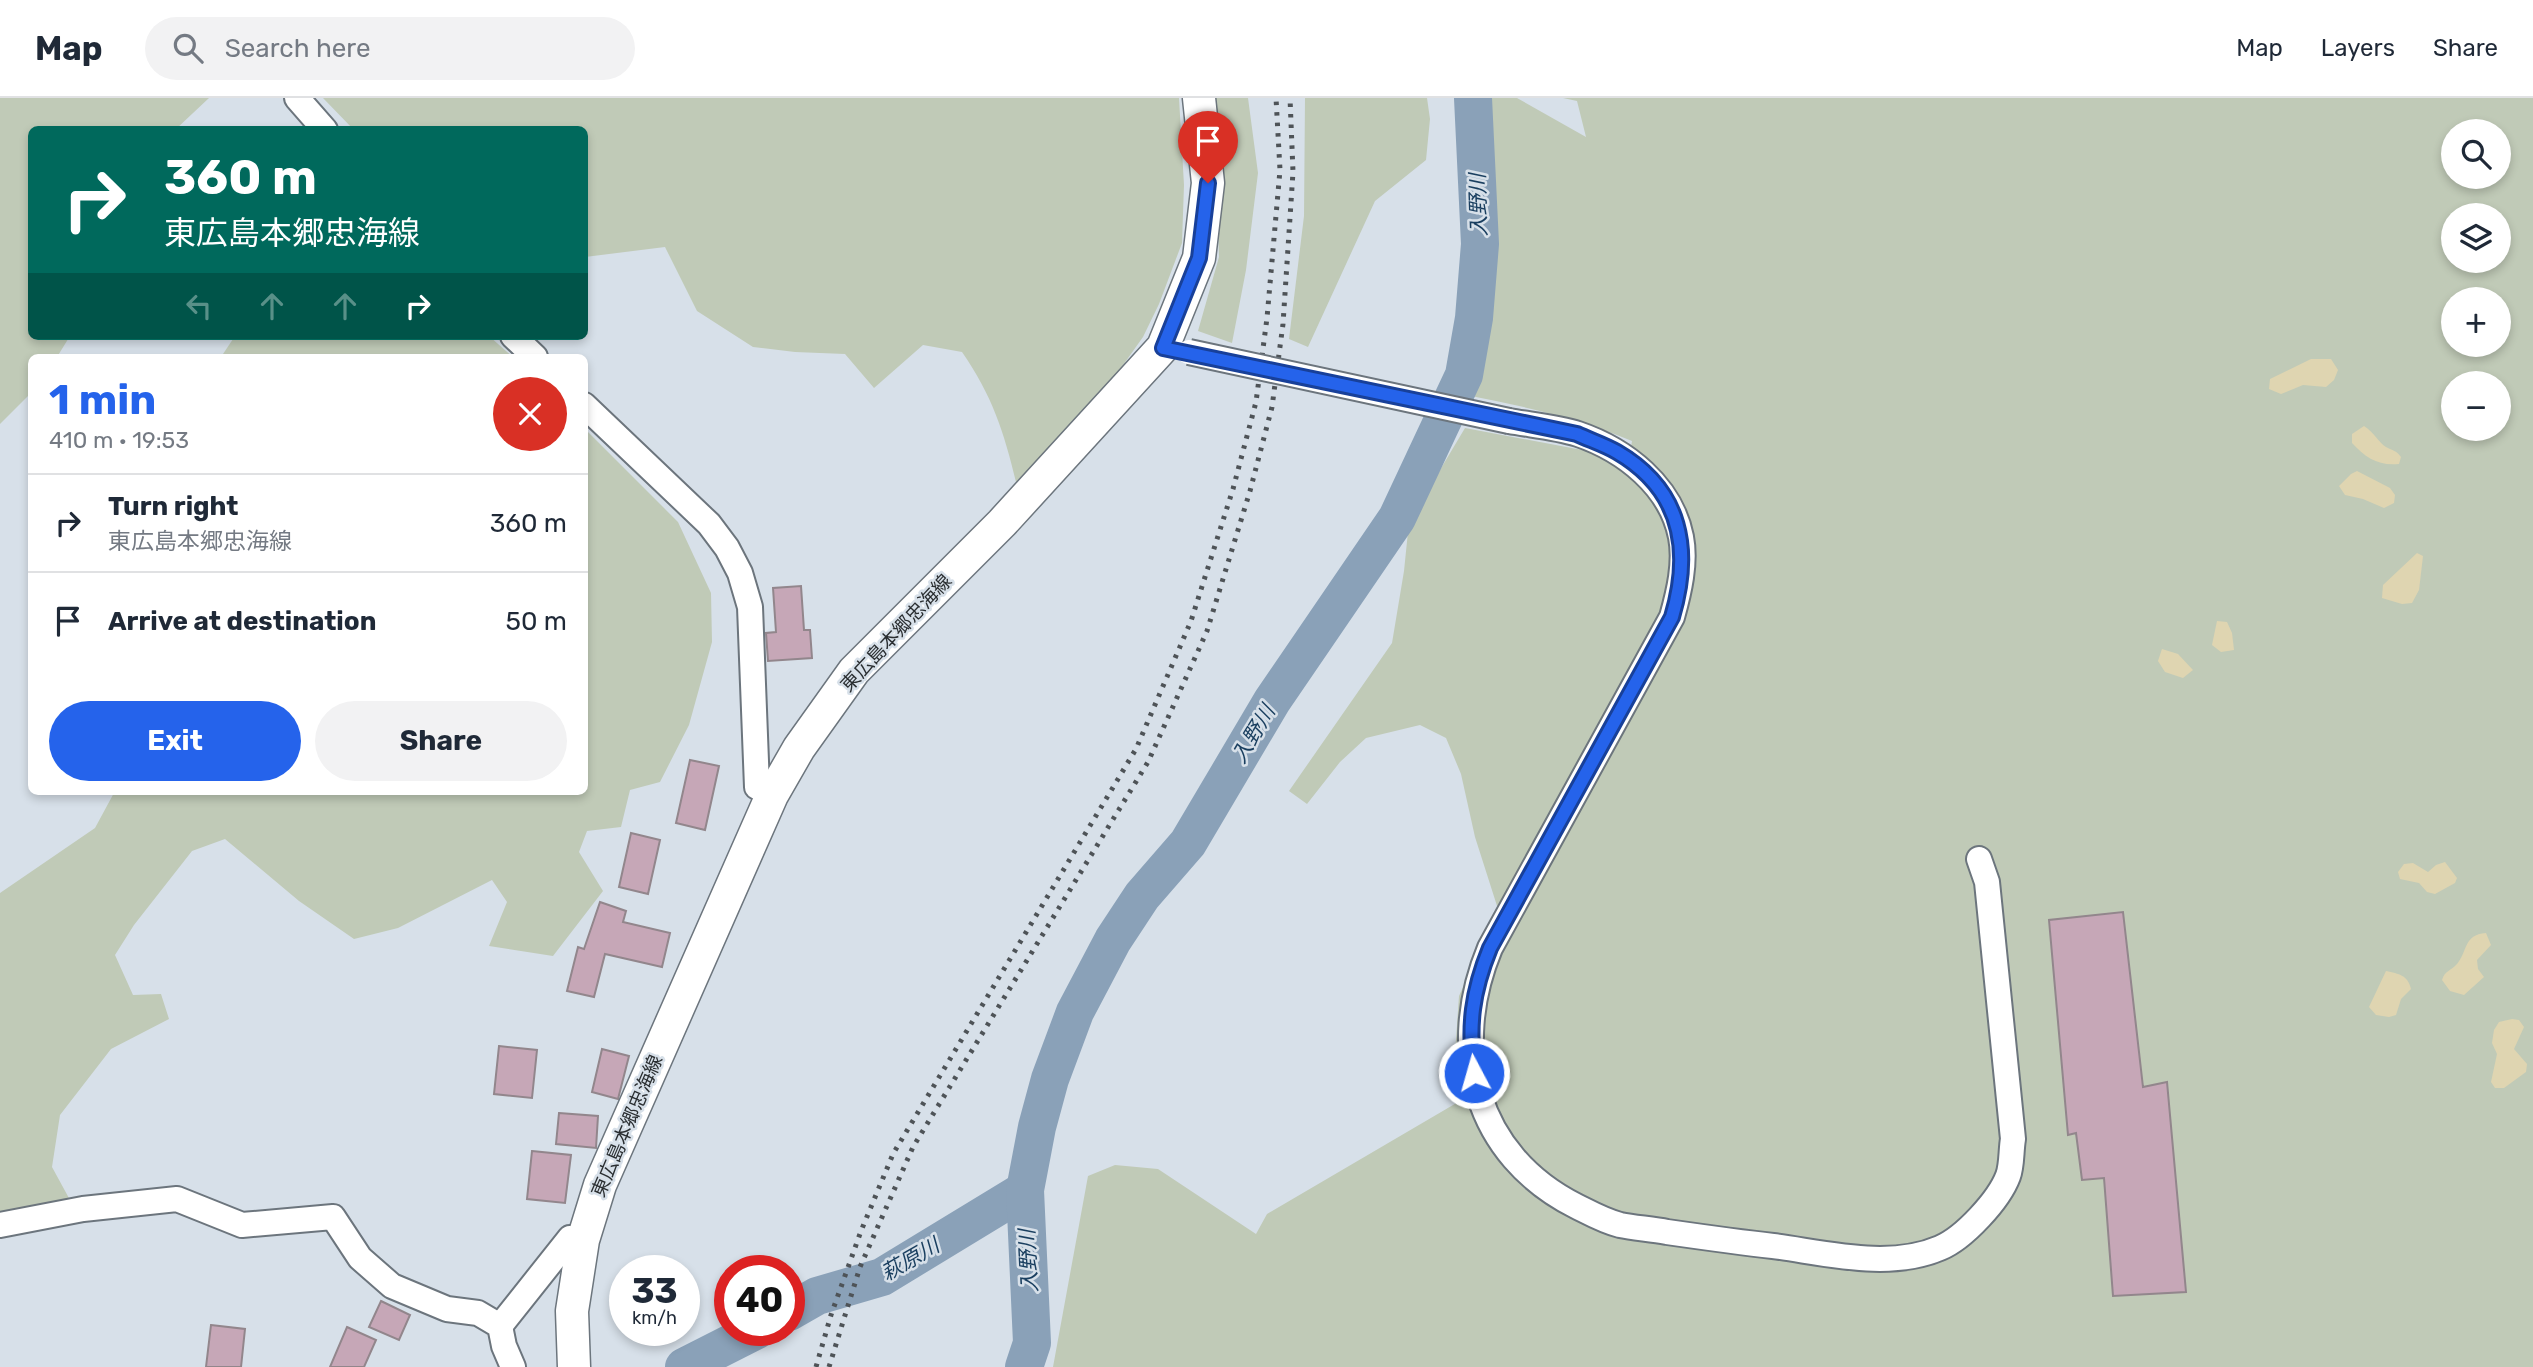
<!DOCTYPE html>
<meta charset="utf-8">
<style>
body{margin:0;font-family:Rubik,"Noto Sans JP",sans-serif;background:#f2f2f3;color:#1f2937;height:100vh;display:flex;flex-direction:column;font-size:26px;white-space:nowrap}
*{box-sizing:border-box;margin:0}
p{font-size:23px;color:#747a83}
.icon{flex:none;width:38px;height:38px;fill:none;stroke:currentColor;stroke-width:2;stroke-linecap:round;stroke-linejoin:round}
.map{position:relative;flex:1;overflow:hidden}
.drawer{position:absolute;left:28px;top:256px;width:560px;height:441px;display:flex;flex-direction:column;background:#fff;border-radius:10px;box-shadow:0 4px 10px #0003}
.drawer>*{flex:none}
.hud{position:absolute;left:28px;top:28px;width:560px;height:214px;border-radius:10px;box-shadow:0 4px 10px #0003;background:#00695c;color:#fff;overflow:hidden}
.fabs{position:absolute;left:2441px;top:21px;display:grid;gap:14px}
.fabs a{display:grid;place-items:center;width:70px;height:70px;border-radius:50%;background:#fff;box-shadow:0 4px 10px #0003;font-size:35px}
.speed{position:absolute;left:609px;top:1157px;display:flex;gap:14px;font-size:35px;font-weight:700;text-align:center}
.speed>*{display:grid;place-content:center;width:91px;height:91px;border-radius:50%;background:#fff;box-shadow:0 4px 10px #0003;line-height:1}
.speed small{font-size:18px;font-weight:400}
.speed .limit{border:10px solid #d22;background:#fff;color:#111}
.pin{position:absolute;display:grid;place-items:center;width:60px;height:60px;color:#fff;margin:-72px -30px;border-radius:50% 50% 50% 0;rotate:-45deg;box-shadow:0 0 7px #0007}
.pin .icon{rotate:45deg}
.me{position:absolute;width:77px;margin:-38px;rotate:354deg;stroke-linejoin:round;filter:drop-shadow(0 0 5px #0008)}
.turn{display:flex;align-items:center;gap:24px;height:147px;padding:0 21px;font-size:32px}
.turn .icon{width:91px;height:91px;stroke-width:2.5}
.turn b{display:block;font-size:49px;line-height:60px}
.lanes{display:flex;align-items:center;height:66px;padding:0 21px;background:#0003;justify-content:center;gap:35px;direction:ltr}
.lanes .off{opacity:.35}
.round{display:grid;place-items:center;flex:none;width:74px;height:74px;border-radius:37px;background:#f2f2f3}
.head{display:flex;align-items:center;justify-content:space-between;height:119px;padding:0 21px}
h1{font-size:42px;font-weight:700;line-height:52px;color:#2563eb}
.button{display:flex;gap:14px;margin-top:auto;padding:14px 21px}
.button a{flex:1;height:80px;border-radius:42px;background:#2563eb;color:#fff;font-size:28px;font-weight:700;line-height:80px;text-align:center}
.button a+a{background:#f2f2f3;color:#1f2937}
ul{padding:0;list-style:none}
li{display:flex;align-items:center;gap:21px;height:98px;padding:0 21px;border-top:2px solid #e0e1e3}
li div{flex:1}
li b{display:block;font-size:26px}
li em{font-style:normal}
header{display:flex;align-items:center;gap:42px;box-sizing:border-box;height:98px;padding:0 35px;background:#fff;border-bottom:2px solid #e0e1e3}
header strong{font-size:33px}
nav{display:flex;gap:38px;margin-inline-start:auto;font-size:24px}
.search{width:490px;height:63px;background:#f2f2f3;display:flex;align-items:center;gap:18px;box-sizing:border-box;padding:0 24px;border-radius:38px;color:#747a83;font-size:26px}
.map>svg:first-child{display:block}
.green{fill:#c0cab7;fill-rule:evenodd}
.sand{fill:#dfd5b1}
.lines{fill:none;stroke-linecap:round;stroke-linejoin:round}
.river{stroke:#8aa1b8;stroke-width:38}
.building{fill:#c6a7b7;stroke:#92868c;stroke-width:2}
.minor-casing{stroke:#6c757d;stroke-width:28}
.major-casing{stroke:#6c757d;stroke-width:35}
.minor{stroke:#fff;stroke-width:24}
.major{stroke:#fff;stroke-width:32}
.rail{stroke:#4e5357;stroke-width:5;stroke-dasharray:3.5 7;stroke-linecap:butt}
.minor-bridge-casing{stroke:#6c757d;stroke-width:28;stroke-linecap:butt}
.minor-bridge{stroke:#fff;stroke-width:24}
.route-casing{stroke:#184099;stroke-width:18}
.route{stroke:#2563eb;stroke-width:12}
.labels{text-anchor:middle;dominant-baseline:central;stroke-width:5;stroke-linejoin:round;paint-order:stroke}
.street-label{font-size:19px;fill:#2a2e31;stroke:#d7e0e9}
.water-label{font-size:21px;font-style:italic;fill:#193e5f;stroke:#d7e0e9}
</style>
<header>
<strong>Map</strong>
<div class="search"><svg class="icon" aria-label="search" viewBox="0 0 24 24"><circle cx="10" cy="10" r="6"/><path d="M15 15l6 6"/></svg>Search here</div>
<nav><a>Map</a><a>Layers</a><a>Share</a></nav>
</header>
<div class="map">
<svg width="2533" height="1269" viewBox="0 0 2533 1269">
<rect width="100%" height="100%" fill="#d7e0e9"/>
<g class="green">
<polygon points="0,0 209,0 176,31 32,32 32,238 70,238 57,259 32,259 31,295 0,326"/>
<path d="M323,0h856l5,87 -2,58 -23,61 -16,33 -37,52 -90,93c-12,-50 -24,-87 -54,-130l-39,-7 -49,43 -29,-34 -50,-2 -42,-5 -56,-36 -32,-64 -80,10 -1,-127 -231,-1z"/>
<polygon points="1214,0 1248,0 1258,75 1246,172 1232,245 1198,233 1219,159"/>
<polygon points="1305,0 1427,0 1430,21 1426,62 1375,103 1308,249 1289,241 1304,118"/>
<path d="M1487,0h30l69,39 -9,-36 -14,-3h970v1269h-1480l35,-191 27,-11 43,4 98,65 11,-20 198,-116 -10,-44 4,-58 39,-87 -23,-72 -14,-63 -15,-36 -26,-13 -54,13 -26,24 -33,42 -18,-13 103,-148 12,-72 5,-49 56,-94 133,25 29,18 5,-30c-53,-23 -110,-35 -166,-46l26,-108 -1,-125zM2454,33h45v46h-45zM2454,117h45v46h-45zM2454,201h45v46h-45zM2454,285h45v46h-45z"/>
<polygon points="235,238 489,238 513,259 221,259"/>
<polygon points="585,331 678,424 711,495 712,544 689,627 660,684 630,692 621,729 587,733 579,754 603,793 553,858 489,848 507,804 492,782 398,830 354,841 299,803 225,741 192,753 134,827 115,857 133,897 161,896 169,921 111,951 60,1017 52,1069 70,1102 0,1118 0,795 95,730 115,693 584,693"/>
</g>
<g class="sand">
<polygon points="2311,261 2331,261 2338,272 2334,282 2326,289 2303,287 2281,296 2269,291 2270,281"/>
<path d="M2364,328c11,7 15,17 22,21 7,4 10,3 15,10l-2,7c-21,2 -33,-6 -47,-21v-9z"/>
<polygon points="2357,373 2390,390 2395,397 2394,405 2384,410 2363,401 2345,397 2339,388 2351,376"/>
<polygon points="2417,455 2423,458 2419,492 2412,505 2402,506 2382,500 2383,487"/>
<polygon points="2217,523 2227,524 2232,535 2234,552 2221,554 2212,547"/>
<polygon points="2162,551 2178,556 2193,572 2183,580 2165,574 2158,563"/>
<polygon points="2445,764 2457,780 2455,785 2435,796 2427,794 2419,785 2400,781 2398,774 2404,766 2413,765 2428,774 2436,767"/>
<path d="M2486,835l5,12 -14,15 1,9 6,8 -20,18 -14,-4 -8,-11c3,-10 9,-9 15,-16 11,-13 6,-29 29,-31z"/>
<path d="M2386,873c13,3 22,4 25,18l-10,10 -5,16 -7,2 -13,-2 -7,-8z"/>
<polygon points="2512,921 2519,922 2524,929 2514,951 2527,966 2526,974 2504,990 2495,990 2491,984 2497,956 2492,945 2494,932 2499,924"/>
</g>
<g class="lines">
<g class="river">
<polyline points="789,1214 817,1198 882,1179 1025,1092"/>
<polyline points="684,1269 757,1232"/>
<polyline points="1024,1269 1032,1245 1025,1092 1037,1029 1050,981 1075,914 1113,842 1142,798 1188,745 1272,603 1397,420 1464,277 1474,220 1480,146 1473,0"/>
</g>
</g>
<g class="building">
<polygon points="801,488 804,532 810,532 812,560 768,563 766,535 776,534 773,490"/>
<polygon points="690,662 719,668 705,732 676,725"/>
<polygon points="631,735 660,742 648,796 619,789"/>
<polygon points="600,804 626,813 623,824 670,835 662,869 605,856 594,899 567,893 578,849 584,851"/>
<polygon points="2123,814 2143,989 2167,984 2186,1194 2113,1198 2104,1080 2082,1082 2076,1035 2068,1037 2049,822"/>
<polygon points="499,948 537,952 532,1000 494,996"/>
<polygon points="602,951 629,958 618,1001 592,994"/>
<polygon points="559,1015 598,1018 596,1050 556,1046"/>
<polygon points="532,1053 571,1057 565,1105 527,1101"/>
<polygon points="381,1203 410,1217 399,1242 369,1229"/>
<polygon points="211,1227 245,1231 241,1269 206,1269"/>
<polygon points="347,1229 376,1242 364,1269 330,1269"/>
</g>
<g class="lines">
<g class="minor-casing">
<g id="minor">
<polyline points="297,0 325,32"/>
<polyline points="513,238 535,259"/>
<polyline points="584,307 709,426 727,450 740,475 750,509 757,689 772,697"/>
<path d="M1509,323c22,4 47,6 69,13 47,16 93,52 103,103 5,26 -2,55 -9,80l-182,331c-42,101 -15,207 86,258 14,7 28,15 44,19 15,3 32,4 47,7 35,5 70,10 106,14 53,7 116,24 167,2 24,-10 59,-48 68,-72 4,-10 3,-26 5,-37l-26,-257 -8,-23"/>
<polyline points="0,1127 83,1111 177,1101 242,1127 333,1119 360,1160 392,1188 447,1211 478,1215 500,1228 504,1248 513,1269"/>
<polyline points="500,1228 570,1140 583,1142"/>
</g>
</g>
<g class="major-casing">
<polyline id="major" points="574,1269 572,1213 583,1142 600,1087 772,697 799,650 854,573 1002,425 1163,249 1199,160 1208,85 1199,0"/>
</g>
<use href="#minor" class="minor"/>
<use href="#major" class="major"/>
<g class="rail">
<polyline points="816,1269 831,1217 861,1133 893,1056 1136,651 1191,523 1233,391 1256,304 1267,220 1280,72 1276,0"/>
<polyline points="829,1269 860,1169 913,1049 1148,664 1207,533 1250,393 1272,309 1283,226 1293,74 1290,0"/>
</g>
<g class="minor-bridge-casing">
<polyline id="minor-bridge" points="1189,254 1509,323"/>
</g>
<use href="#minor-bridge" class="minor-bridge"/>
</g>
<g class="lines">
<g class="route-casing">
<path id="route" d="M1208,85l-9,75 -36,90 414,86c13,6 28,11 40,18 65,38 75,98 55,165l-182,331c-18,44 -22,78 -16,125"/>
</g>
<use href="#route" class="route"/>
</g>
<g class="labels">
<g class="street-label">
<text transform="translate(896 535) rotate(-47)">東広島本郷忠海線</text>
<text transform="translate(627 1028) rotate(-67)">東広島本郷忠海線</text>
</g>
<g class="water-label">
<text transform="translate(1478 107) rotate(-92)">入野川</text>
<text transform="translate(1253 636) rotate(-59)">入野川</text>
<text transform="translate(910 1161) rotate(-30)">萩原川</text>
<text transform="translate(1028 1163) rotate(-93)">入野川</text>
</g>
</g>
</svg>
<div class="fabs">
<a><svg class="icon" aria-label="search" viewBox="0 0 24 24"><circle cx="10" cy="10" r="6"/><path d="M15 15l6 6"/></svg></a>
<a><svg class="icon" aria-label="layers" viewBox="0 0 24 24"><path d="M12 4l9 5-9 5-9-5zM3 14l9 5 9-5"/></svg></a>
<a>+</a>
<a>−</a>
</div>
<div class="speed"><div>33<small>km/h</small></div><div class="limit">40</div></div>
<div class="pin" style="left:1208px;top:85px;background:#d93025"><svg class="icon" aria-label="arrive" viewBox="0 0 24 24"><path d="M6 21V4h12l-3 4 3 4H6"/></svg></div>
<svg class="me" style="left:1474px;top:975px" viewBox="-20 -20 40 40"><circle r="17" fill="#2563eb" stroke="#fff" stroke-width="3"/><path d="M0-11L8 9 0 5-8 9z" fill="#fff"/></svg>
<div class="hud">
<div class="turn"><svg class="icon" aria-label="right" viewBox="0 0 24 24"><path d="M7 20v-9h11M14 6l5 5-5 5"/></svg><div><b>360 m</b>東広島本郷忠海線</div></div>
<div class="lanes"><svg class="icon off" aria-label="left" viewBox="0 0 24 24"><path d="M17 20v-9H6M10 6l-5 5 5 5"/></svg><svg class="icon off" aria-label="ahead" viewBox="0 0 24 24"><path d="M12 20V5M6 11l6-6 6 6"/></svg><svg class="icon off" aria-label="ahead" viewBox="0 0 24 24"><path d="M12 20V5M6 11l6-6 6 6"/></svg><svg class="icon" aria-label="right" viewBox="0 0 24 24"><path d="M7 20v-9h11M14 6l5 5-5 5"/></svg></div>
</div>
<section class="drawer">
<div class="head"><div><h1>1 min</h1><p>410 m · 19:53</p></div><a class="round" style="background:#d93025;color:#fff"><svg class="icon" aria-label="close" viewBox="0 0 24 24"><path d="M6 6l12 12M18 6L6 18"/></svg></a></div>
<ul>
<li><svg class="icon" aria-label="right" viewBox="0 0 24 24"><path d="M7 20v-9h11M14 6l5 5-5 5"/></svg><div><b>Turn right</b><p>東広島本郷忠海線</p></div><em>360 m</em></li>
<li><svg class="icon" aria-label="arrive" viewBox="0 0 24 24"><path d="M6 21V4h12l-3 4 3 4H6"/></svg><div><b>Arrive at destination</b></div><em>50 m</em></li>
</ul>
<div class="button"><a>Exit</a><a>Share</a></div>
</section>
</div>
